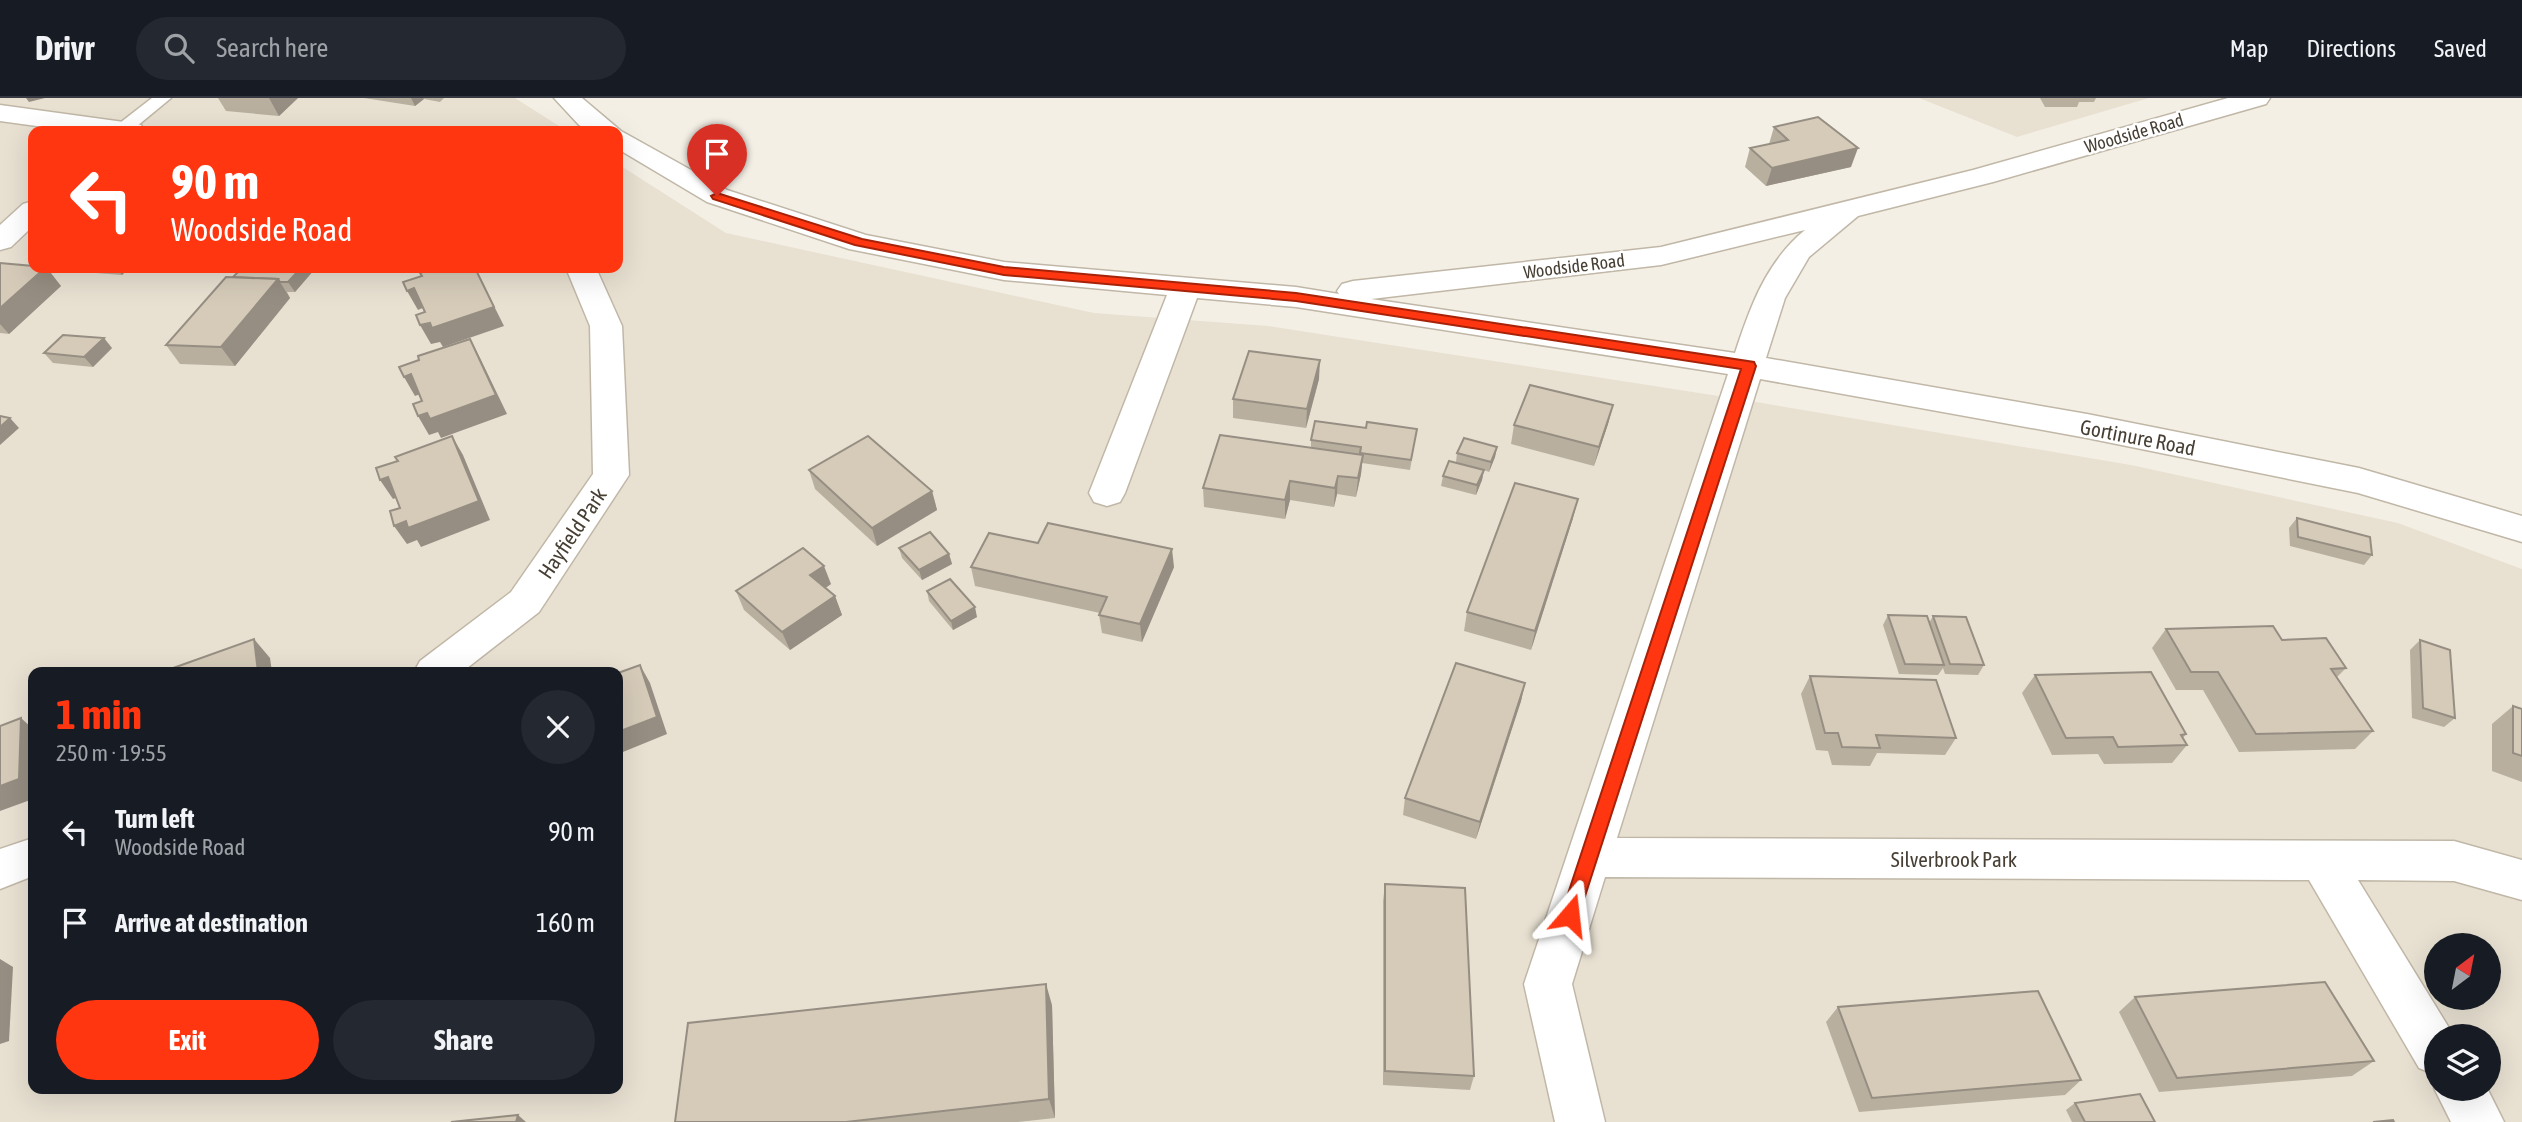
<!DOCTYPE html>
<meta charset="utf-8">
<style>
body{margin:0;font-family:"Asap Condensed",sans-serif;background:#242831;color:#f1f3f6;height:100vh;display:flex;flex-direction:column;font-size:26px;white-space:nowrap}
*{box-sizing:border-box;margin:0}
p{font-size:23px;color:#9ea1a6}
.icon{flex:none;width:38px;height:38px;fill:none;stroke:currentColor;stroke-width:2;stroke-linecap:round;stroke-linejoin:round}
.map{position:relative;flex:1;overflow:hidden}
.details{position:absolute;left:28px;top:569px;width:595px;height:427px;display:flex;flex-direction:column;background:#171b24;border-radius:14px;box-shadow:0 7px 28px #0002}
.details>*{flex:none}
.banner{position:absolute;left:28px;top:28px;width:595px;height:147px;border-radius:14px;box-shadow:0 7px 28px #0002;background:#ff3610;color:#fff;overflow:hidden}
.needle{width:46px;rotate:32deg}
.buttons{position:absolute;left:2424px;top:835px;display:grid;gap:14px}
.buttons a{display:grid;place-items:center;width:77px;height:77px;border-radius:50%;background:#171b24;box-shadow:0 7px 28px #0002;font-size:35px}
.pin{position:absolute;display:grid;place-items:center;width:60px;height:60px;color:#fff;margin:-72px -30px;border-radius:50% 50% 50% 0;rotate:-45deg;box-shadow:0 0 7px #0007}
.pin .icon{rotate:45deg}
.me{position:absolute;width:77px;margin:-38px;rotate:17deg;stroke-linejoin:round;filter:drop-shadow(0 0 5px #0008)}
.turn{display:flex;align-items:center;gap:24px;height:147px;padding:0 28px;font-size:32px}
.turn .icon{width:91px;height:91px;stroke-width:2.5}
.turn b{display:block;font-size:49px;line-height:60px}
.round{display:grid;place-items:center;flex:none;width:74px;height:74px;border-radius:37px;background:#242831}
.head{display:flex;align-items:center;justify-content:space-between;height:119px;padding:0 28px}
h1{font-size:42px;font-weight:700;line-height:52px;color:#ff3610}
.button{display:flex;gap:14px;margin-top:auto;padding:14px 28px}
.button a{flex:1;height:80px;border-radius:42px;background:#ff3610;color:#fff;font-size:28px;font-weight:700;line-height:80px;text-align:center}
.button a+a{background:#242831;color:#f1f3f6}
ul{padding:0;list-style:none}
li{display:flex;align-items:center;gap:21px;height:91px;padding:0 28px}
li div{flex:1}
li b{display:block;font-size:26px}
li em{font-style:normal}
header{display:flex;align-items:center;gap:42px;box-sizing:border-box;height:98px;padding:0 35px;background:#171b24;border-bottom:2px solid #363941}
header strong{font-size:33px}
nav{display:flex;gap:38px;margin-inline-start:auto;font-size:24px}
.search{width:490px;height:63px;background:#242831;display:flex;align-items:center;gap:18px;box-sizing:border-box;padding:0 24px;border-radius:38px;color:#9ea1a6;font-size:26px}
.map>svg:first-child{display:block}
.residential{fill:#e8e1d2;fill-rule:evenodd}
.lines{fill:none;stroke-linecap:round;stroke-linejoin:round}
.service-casing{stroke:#c0b7a7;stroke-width:3}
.minor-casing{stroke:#c0b7a7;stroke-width:3}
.service{fill:#fff;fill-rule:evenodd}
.minor{fill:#fff;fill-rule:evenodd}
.wall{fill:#b8af9f}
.shaded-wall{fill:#968e82}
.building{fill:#d6cbb9;stroke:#968e82;stroke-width:2}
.route{fill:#ff3610;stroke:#a6230a;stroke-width:2}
.labels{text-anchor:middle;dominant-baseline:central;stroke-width:5;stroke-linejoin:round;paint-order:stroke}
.far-street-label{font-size:18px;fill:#473f34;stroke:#fff}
.street-label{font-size:21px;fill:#473f34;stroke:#fff}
</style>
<header>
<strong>Drivr</strong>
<div class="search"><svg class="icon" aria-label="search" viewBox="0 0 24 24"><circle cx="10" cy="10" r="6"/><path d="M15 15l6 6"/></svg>Search here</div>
<nav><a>Map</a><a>Directions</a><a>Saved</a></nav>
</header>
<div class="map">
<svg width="2522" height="1024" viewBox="0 0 2522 1024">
<rect width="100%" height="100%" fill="#f4efe5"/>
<g class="residential">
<path d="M0,0h515l52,33h-534v137h585v-104l108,69 368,80 174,13 470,73 393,66 267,58 124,46v553h-2522zM33,574h585v416h-585zM2436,847h52v53h-52zM2436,938h52v52h-52z"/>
<polygon points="1919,0 2149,0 2017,39"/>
</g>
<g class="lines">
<g class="service-casing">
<polygon id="service" points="152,0 171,0 131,33 114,33 116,28"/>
</g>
<g class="minor-casing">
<g id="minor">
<path d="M554,0h28l39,33 106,59 139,45 138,27 292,25 43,7 -2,-3 5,-7 11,-3 308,-34 312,-77 255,-72h42l-4,6 -273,78 -135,34 -49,41 -24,41 -19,60 321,56 272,54 163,48v26l-164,-49 -271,-55 -327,-59 -143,459 837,3 68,19v40l-68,-19 -96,-1 96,156h-18v39l-17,-7 -110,-188 -704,-3 -33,107 33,138h-50l-31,-138 204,-610 -432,-67 -99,-9 -72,195 -5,9 -13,4 -13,-4 -5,-9 78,-198 -163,-15 -155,-31 -142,-47 -89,-53v-18h-28l-11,-6zM1805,132c-39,32 -55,77 -70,123l-364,-54 290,-34z"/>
<polygon points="0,7 131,25 141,27 145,33 73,33 0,23"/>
<polygon points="33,103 33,128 11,149 0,152 0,127 23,106"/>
<polygon points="566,170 596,170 622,228 629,377 539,514 462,574 414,574 420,563 511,494 593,376 590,228"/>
<polygon points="33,740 33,778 0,791 0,751"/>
<polygon points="2436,986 2436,990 2487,990 2504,1024 2451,1024 2434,990"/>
</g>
</g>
<use href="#service" class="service"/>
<use href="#minor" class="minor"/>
</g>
<g class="wall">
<polygon points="218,0 298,0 279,18 226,13"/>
<polygon points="364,0 444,0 440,4 424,1 415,8"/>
<polygon points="2040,0 2096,0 2094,4 2079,4 2077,9 2045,9"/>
<polygon points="1774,29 1851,69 1766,88 1745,69 1750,50 1769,46"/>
<polygon points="0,166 61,188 9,236 0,235"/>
<polygon points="92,170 129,170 122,177 96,175"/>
<polygon points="242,170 313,170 314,172 295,194 287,194 290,200 235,268 180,266 166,247"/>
<polygon points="112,250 93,269 53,265 44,255"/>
<polygon points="1319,281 1306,330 1233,320 1233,301"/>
<polygon points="1613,307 1608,326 1594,368 1511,346 1514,327"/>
<polygon points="1366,330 1417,331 1410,372 1362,365 1361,376 1356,399 1337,396 1334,409 1290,402 1285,421 1204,409 1203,390 1311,349 1311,342"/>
<polygon points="1497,349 1495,359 1489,374 1484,372 1482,382 1476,397 1441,388 1443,378 1456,364 1457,355"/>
<polygon points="809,372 932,393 937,412 877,448 815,391"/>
<polygon points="1573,420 1531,552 1464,533 1467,514"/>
<polygon points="2297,420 2372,457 2364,467 2290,448 2289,430"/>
<polygon points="1038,445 1174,469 1142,544 1102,535 1099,517 1100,515 975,488 971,469"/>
<polygon points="899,450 949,456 952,466 922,482 902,460"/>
<polygon points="831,486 825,490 835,498 842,517 790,552 744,512 736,493"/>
<polygon points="927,493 977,519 953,532 929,503"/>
<polygon points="1888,517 1929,525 1933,518 1984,567 1978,577 1945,576 1943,570 1938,577 1899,576 1883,527"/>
<polygon points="2166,531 2282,542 2346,570 2337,579 2373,633 2355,651 2239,654 2203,592 2176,592 2152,550"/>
<polygon points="2420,542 2455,620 2444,629 2412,620 2410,552"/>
<polygon points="2035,577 2186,636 2183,640 2187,647 2172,665 2104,666 2098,656 2052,657 2022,595"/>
<polygon points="1810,578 1956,640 1945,657 1877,655 1870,668 1832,667 1828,653 1816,652 1801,596"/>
<polygon points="1525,585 1521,603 1476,741 1403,717 1405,700"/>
<polygon points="2513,608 2522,611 2522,684 2492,673 2492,626"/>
<polygon points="1385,786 1474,978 1470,992 1383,987 1383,803"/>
<polygon points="2135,899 2374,963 2352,978 2159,994 2119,914"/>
<polygon points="1052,907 1055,1020 1018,1024 675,1024"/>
<polygon points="1838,909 2081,982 2065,997 1859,1014 1826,924"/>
<polygon points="2075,1005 2155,1024 2072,1024 2066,1012"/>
</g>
<g class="shaded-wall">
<polygon points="26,0 45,0 29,4"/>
<polygon points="269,0 298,0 279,18"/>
<polygon points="411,0 423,0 424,1 415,8"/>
<polygon points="1858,50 1851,69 1766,88 1772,70"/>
<polygon points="45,170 47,170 61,188 9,236 0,226 0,210"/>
<polygon points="117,170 129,170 122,177"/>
<polygon points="301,170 313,170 314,172 295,194 288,184"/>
<polygon points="425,170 461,170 424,182 418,172"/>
<polygon points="475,170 504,228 443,249 440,244 431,246 420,227"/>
<polygon points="278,181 290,200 235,268 221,249"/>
<polygon points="414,190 425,209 418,212 407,193"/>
<polygon points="104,240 112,250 93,269 84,259"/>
<polygon points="470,241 480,260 507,316 441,340 438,334 429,337 418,318"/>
<polygon points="1320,262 1319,281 1306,330 1307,311"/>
<polygon points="411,276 423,295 415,298 404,279"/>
<polygon points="1613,307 1608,326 1594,368 1599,349"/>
<polygon points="10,320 19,330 0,347 0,329"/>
<polygon points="452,338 463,357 490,422 421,449 417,442 407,446 394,428"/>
<polygon points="1497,349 1495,359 1489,374 1491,364"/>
<polygon points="1363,357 1361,376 1356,399 1358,380"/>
<polygon points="1484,372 1482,382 1476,397 1477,387"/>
<polygon points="1338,378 1337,396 1334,409 1335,390"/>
<polygon points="388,379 401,398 393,401 380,382"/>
<polygon points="1290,383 1290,402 1285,421 1285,402"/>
<polygon points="932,393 937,412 877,448 872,430"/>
<polygon points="1578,401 1573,420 1531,552 1535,533"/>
<polygon points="1172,451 1174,469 1142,544 1140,526"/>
<polygon points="949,456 952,466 922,482 919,472"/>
<polygon points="824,468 831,486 817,496 810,477"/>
<polygon points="835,498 842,517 790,552 782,534"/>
<polygon points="975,509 977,519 953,532 951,523"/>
<polygon points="254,541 270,560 272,574 258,574"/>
<polygon points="640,567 650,585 667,636 618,656 618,634"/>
<polygon points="1525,585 1521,603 1476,741 1480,724"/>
<polygon points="21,620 33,631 33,701 0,713 0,688"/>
<polygon points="0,861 13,869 9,943 0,946"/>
<polygon points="1046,886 1052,907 1055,1020 1049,1001"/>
<polygon points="518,1017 526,1024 516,1024"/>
</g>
<g class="building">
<polygon points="1818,19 1858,50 1772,70 1750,50 1788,42 1774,29"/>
<polygon points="0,165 33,168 33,170 45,170 0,210"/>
<polygon points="242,170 301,170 288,184 280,184 278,181 233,179"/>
<polygon points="435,170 475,170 494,209 432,230 430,225 420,227 416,217 425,214 414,190 407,193 403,184 422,178 420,175"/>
<polygon points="226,179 278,181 221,249 166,247"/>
<polygon points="63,237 104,240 84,259 44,255"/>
<polygon points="470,241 496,297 430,321 427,315 418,318 413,306 422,303 411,276 404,279 399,269 419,262 418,258"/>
<polygon points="1249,253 1320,262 1307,311 1233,301"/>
<polygon points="1530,287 1613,307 1599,349 1514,327"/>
<polygon points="0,318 10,320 0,329"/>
<polygon points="1315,323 1366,330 1367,324 1417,331 1411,362 1360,355 1361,349 1311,342"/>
<polygon points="1220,337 1363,357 1358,380 1338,378 1335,390 1290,383 1285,402 1203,390"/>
<polygon points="452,338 479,403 408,430 406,423 394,428 390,413 400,410 388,379 380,382 376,370 398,363 395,359"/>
<polygon points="868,338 932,393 872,430 809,372"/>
<polygon points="1464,340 1497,349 1491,364 1457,355"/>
<polygon points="1449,363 1484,372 1477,387 1443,378"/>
<polygon points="1515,385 1578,401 1535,533 1467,514"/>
<polygon points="2297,420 2370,439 2372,457 2298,439"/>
<polygon points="1048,425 1172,451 1140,526 1099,517 1107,499 971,469 989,435 1038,445"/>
<polygon points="930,434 949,456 919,472 899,450"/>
<polygon points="803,450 824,468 810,477 835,498 782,534 736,493"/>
<polygon points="950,481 975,509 951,523 927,493"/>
<polygon points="1888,517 1927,518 1944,567 1905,566"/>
<polygon points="1933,518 1966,519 1984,567 1950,566"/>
<polygon points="2273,528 2282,542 2326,540 2346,570 2331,571 2373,633 2256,636 2218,574 2191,574 2166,531"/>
<polygon points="254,541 258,574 162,574"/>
<polygon points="2420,542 2450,552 2455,620 2423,610"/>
<polygon points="1456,565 1525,585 1480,724 1405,700"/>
<polygon points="640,567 657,619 618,634 618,575"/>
<polygon points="2151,574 2186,636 2181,637 2187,647 2118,649 2113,639 2066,640 2035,577"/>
<polygon points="1810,578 1936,582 1956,640 1876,637 1880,650 1842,649 1838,635 1825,635"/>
<polygon points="2513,608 2522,611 2522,658 2513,655"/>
<polygon points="21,620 19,681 0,688 0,628"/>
<polygon points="1385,786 1465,790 1474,978 1385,973"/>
<polygon points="2325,884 2374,963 2177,980 2135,899"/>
<polygon points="1046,886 1049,1001 846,1024 675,1024 688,925"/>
<polygon points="2038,893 2081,982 1872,1000 1838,909"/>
<polygon points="2140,996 2155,1024 2085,1024 2075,1005"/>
<polygon points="518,1017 516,1024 451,1024"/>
<polygon points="2393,1022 2394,1024 2373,1024"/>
</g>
<polygon class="route" points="717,95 862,141 1004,169 1296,195 1754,264 1756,268 1577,823 1570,825 1563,823 1561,817 1741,271 1296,203 1004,177 855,147 713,101 711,98"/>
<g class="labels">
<g class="far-street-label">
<text transform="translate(2134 35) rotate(-16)">Woodside Road</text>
<text transform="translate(1574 168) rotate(-7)">Woodside Road</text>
</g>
<g class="street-label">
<text transform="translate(2138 339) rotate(11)">Gortinure Road</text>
<text transform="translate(572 435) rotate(-56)">Hayfield Park</text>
<text x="1954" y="761">Silverbrook Park</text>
</g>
</g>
</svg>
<div class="buttons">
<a><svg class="needle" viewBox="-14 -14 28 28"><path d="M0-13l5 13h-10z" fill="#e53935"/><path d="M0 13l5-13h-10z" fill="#9ea1a6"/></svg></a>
<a><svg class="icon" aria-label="layers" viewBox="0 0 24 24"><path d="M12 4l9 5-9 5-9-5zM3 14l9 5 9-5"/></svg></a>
</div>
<div class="pin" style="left:717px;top:98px;background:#d93025"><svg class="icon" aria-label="arrive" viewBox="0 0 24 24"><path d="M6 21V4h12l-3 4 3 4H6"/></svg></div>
<svg class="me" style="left:1570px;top:817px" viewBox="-20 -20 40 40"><path d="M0-17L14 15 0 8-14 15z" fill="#ff3610" stroke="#fff" stroke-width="4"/></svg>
<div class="banner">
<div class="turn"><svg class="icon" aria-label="left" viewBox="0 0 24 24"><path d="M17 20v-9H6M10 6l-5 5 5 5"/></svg><div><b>90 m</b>Woodside Road</div></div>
</div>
<section class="details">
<div class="head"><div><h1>1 min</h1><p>250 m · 19:55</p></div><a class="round"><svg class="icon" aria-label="close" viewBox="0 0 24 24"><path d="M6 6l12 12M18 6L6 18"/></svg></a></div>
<ul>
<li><svg class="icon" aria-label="left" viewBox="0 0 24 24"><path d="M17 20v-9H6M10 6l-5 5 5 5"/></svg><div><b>Turn left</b><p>Woodside Road</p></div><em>90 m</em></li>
<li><svg class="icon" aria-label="arrive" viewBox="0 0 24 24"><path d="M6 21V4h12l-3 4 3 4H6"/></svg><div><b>Arrive at destination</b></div><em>160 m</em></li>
</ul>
<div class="button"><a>Exit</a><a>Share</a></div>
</section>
</div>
